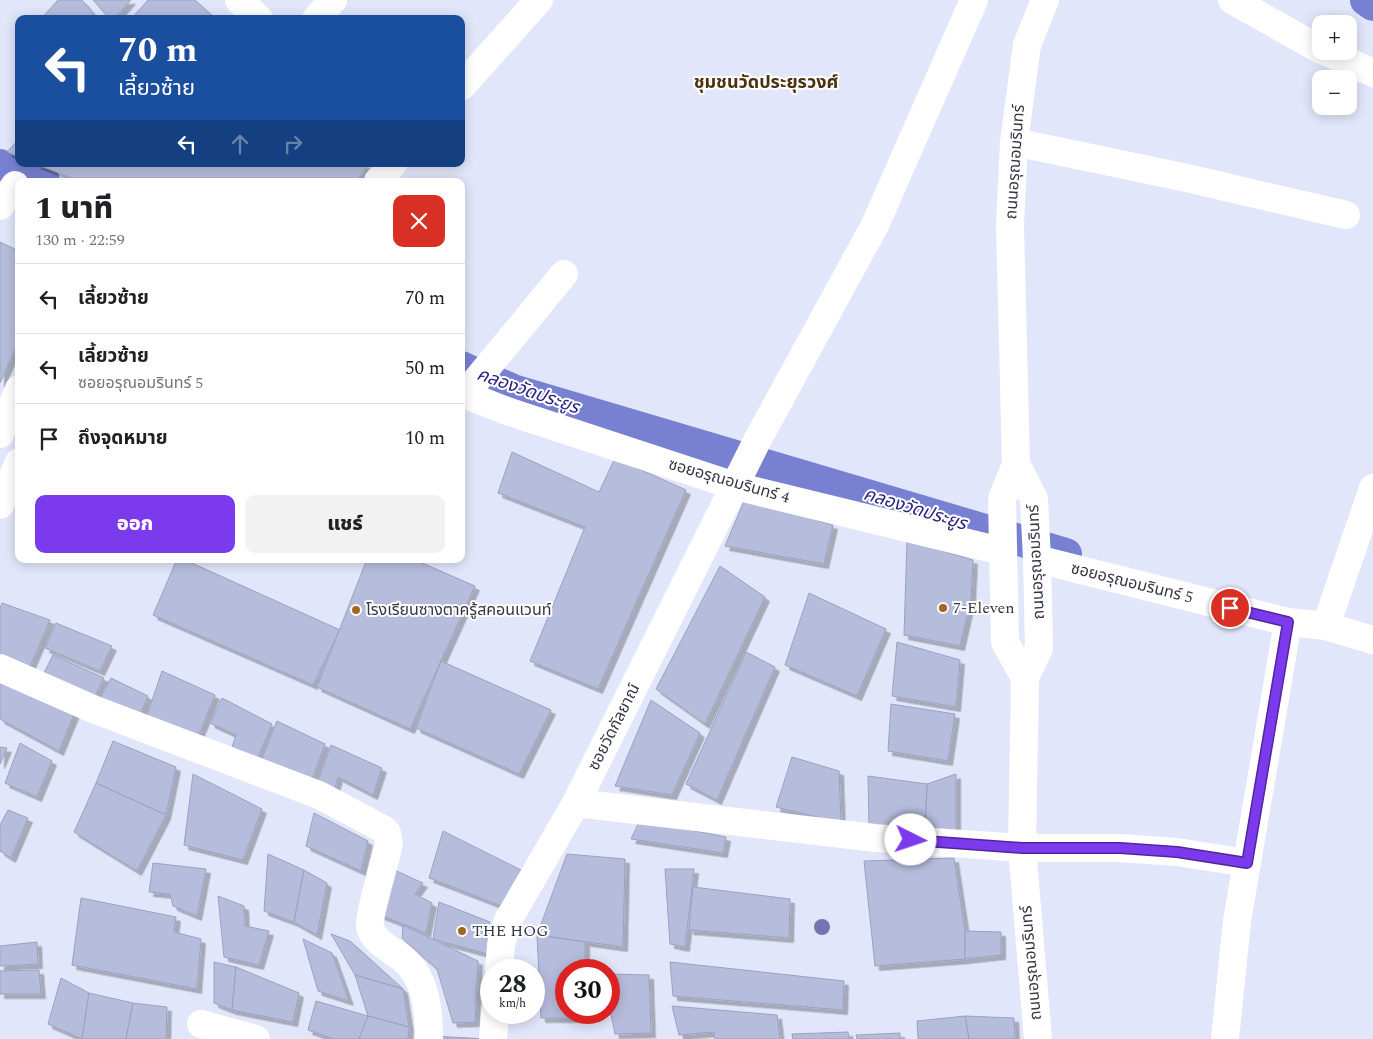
<!DOCTYPE html>
<html lang="th">
<meta charset="utf-8">
<style>
body{margin:0;font-family:Spectral,"Noto Sans Thai",serif;background:#f2f2f2;color:#202124;height:100vh;display:flex;flex-direction:column;font-size:19px;white-space:nowrap}
*{box-sizing:border-box;margin:0}
p{font-size:16px;color:#757577}
.icon{flex:none;width:28px;height:28px;fill:none;stroke:currentColor;stroke-width:2;stroke-linecap:round;stroke-linejoin:round}
.map{position:relative;flex:1;overflow:hidden}
.details{position:absolute;left:15px;top:178px;width:450px;height:385px;display:flex;flex-direction:column;background:#fff;border-radius:10px;box-shadow:0 2px 12px #0003}
.details>*{flex:none}
.hud{position:absolute;left:15px;top:15px;width:450px;height:152px;border-radius:10px;box-shadow:0 2px 12px #0003;background:#1a4fa0;color:#fff;overflow:hidden}
.buttons{position:absolute;left:1312px;top:15px;display:grid;gap:10px}
.buttons a{display:grid;place-items:center;width:45px;height:45px;border-radius:10px;background:#fff;box-shadow:0 2px 12px #0003;font-size:25px}
.speed{position:absolute;left:480px;top:959px;display:flex;gap:10px;font-size:25px;font-weight:700;text-align:center}
.speed>*{display:grid;place-content:center;width:65px;height:65px;border-radius:50%;background:#fff;box-shadow:0 2px 12px #0003;line-height:1}
.speed small{font-size:12px;font-weight:400}
.speed .limit{border:8px solid #d22;background:#fff;color:#111}
.pin{position:absolute;display:grid;place-items:center;width:42px;height:42px;color:#fff;margin:-21px;border:2px solid #fff;border-radius:50%;box-shadow:0 1px 5px #0007}
.me{position:absolute;width:55px;margin:-28px;rotate:94deg;stroke-linejoin:round;filter:drop-shadow(0 0 4px #0008)}
.turn{display:flex;align-items:center;gap:18px;height:105px;padding:0 20px;font-size:22px}
.turn .icon{width:65px;height:65px;stroke-width:2.5}
.turn b{display:block;font-size:35px;line-height:42px}
.lanes{display:flex;align-items:center;height:48px;padding:0 20px;background:#0003;justify-content:center;gap:25px;direction:ltr}
.lanes .off{opacity:.35}
.round{display:grid;place-items:center;flex:none;width:52px;height:52px;border-radius:10px;background:#f2f2f2}
.overview{display:flex;align-items:center;justify-content:space-between;height:85px;padding:0 20px}
h1{font-size:30px;font-weight:800;line-height:38px}
.button{display:flex;gap:10px;margin-top:auto;padding:10px 20px}
.button a{flex:1;height:58px;border-radius:10px;background:#7c3aed;color:#fff;font-size:20px;font-weight:800;line-height:58px;text-align:center}
.button a+a{background:#f2f2f2;color:#202124}
ul{padding:0;list-style:none}
li{display:flex;align-items:center;gap:15px;height:70px;padding:0 20px;border-top:1px solid #e0e0e0}
li div{flex:1}
li b{display:block;font-size:19px}
li em{font-style:normal}
.map>svg:first-child{display:block}
.lines{fill:none;stroke-linecap:round;stroke-linejoin:round}
.canal{stroke:#7881d1;stroke-width:32}
.building{fill:#b6bcdc;stroke:#9ba1c0;filter:url(#shadow)}
.minor{stroke:#fff;stroke-width:28}
.major{stroke:#fff;stroke-width:28}
.tree{fill:#7872b0}
.route-casing{stroke:#51269a;stroke-width:12}
.route{stroke:#7c3aed;stroke-width:9}
.poi-dot{fill:#9e6722;stroke:#fff;stroke-width:2}
.labels{text-anchor:middle;dominant-baseline:central;stroke-width:4;stroke-linejoin:round;paint-order:stroke}
.street-label{font-size:16px;fill:#343643;stroke:#fff}
.poi-label{font-size:16px;fill:#343643;stroke:#fff;text-anchor:start}
.neighbourhood-label{font-size:18px;font-weight:bold;fill:#4d3212;stroke:#fff}
.water-label{font-size:18px;font-style:italic;fill:#28217f;stroke:#fff}
</style>
<div class="map">
<svg width="1373" height="1039" viewBox="0 0 1373 1039">
<defs>
<filter id="shadow"><feDropShadow dx="4.5" dy="4.5" stdDeviation="0" flood-color="#0004"/></filter>
</defs>
<rect width="100%" height="100%" fill="#e2e6fa"/>
<g class="lines">
<g class="canal">
<polyline points="1366,0 1373,5"/>
<polyline points="0,165 44,181"/>
<polyline points="461,367 513,390 1066,554"/>
</g>
</g>
<g class="building">
<polygon points="58,0 82,0 98,19 41,19"/>
<polygon points="93,0 131,0 114,19 110,19"/>
<polygon points="148,0 195,0 216,19 131,19"/>
<polygon points="19,139 19,157 7,152"/>
<polygon points="36,164 369,164 357,181 79,181"/>
<polygon points="0,242 19,251 19,341 0,383"/>
<polygon points="512,452 599,492 615,458 686,490 598,689 530,661 585,527 498,493"/>
<polygon points="745,499 833,525 824,564 725,546"/>
<polygon points="907,540 973,560 971,598 960,646 904,635"/>
<polygon points="177,559 183,559 340,630 313,685 153,615"/>
<polygon points="367,559 413,559 475,586 410,729 317,687"/>
<polygon points="720,566 765,597 705,724 656,689"/>
<polygon points="809,593 886,629 857,696 785,665"/>
<polygon points="2,603 50,620 28,671 0,660 0,608"/>
<polygon points="56,623 112,646 100,671 45,648"/>
<polygon points="897,642 960,660 956,707 892,696"/>
<polygon points="746,652 775,667 717,800 686,784"/>
<polygon points="53,655 104,678 93,700 41,679"/>
<polygon points="441,661 551,710 519,774 416,728"/>
<polygon points="162,671 215,695 195,744 146,718"/>
<polygon points="111,678 148,696 137,721 97,704"/>
<polygon points="0,683 75,712 59,751 0,719"/>
<polygon points="222,698 272,724 256,762 230,753 236,735 210,723"/>
<polygon points="651,700 700,733 672,795 615,786"/>
<polygon points="891,704 955,714 948,761 888,751"/>
<polygon points="277,721 325,744 311,783 260,763"/>
<polygon points="113,741 176,767 166,815 96,783"/>
<polygon points="20,743 52,761 37,797 5,783"/>
<polygon points="331,745 382,768 373,795 338,777 333,795 316,786"/>
<polygon points="0,747 7,748 0,764"/>
<polygon points="792,757 839,771 841,823 776,807"/>
<polygon points="193,774 262,809 243,860 184,845"/>
<polygon points="956,774 956,832 925,827 927,784"/>
<polygon points="868,776 927,784 925,827 869,824"/>
<polygon points="96,783 166,815 137,871 74,832"/>
<polygon points="8,810 28,818 11,858 0,851 0,825"/>
<polygon points="314,813 368,841 361,871 306,846"/>
<polygon points="640,820 726,837 723,853 631,839"/>
<polygon points="443,831 521,870 502,906 429,878"/>
<polygon points="268,854 304,870 294,922 264,911"/>
<polygon points="567,854 625,859 623,947 537,935"/>
<polygon points="954,858 965,931 965,959 875,966 864,861"/>
<polygon points="153,863 206,869 197,916 173,906 170,894 149,892"/>
<polygon points="390,868 423,883 415,894 432,903 426,933 380,915"/>
<polygon points="665,869 694,869 685,947 670,944"/>
<polygon points="304,870 327,883 317,935 294,922"/>
<polygon points="693,887 790,899 789,938 689,930"/>
<polygon points="218,896 244,906 245,926 269,931 259,965 224,957"/>
<polygon points="81,898 176,917 174,932 201,939 197,989 72,965"/>
<polygon points="439,902 490,922 488,954 433,939"/>
<polygon points="403,925 478,961 475,1022 453,1023 437,969 402,938"/>
<polygon points="965,931 1001,932 1001,955 965,959"/>
<polygon points="331,934 350,941 403,989 355,975"/>
<polygon points="537,935 585,942 585,970 566,970 566,1012 585,1012 585,1018 541,1018"/>
<polygon points="303,939 332,953 349,1001 318,991"/>
<polygon points="37,942 38,964 0,966 0,946"/>
<polygon points="214,962 236,967 232,1010 214,1003"/>
<polygon points="670,962 844,981 843,1010 673,996"/>
<polygon points="236,967 299,993 293,1022 232,1010"/>
<polygon points="39,970 41,994 0,994 0,971"/>
<polygon points="609,974 649,975 651,1033 615,1034 609,1004"/>
<polygon points="355,975 403,989 409,1027 368,1016"/>
<polygon points="61,978 89,993 82,1039 48,1024"/>
<polygon points="89,993 133,1003 126,1039 82,1039"/>
<polygon points="316,1001 368,1016 359,1039 334,1039 308,1030"/>
<polygon points="133,1003 167,1007 166,1039 126,1039"/>
<polygon points="672,1006 777,1015 780,1039 715,1039 714,1032 679,1035"/>
<polygon points="368,1016 409,1027 408,1039 359,1039"/>
<polygon points="965,1016 1014,1018 1015,1039 969,1039"/>
<polygon points="965,1016 969,1039 918,1039 917,1021"/>
<polygon points="848,1032 849,1039 793,1039 792,1034"/>
<polygon points="900,1033 900,1039 857,1039 856,1035"/>
<polygon points="434,1036 486,1039 434,1039"/>
</g>
<g class="lines">
<g class="minor">
<polyline points="239,0 259,19"/>
<polyline points="1232,0 1321,50"/>
<polyline points="316,19 333,0"/>
<polyline points="1325,51 1373,73"/>
<polyline points="461,87 539,0"/>
<polyline points="1014,142 1187,178 1346,215"/>
<polyline points="378,181 393,164"/>
<polyline points="0,206 15,185"/>
<polyline points="461,393 507,411 735,486 1001,551"/>
<polyline points="465,394 564,274"/>
<polyline points="0,434 19,389"/>
<polyline points="0,505 19,462"/>
<polyline points="1037,559 1288,622 1326,626 1373,640"/>
<polyline points="1326,626 1373,488"/>
<path d="M0,668l93,41 226,86 64,34 4,4 2,11c-3,14 -21,73 -19,83 3,15 21,22 32,31 24,19 27,52 27,81"/>
<polyline points="576,803 875,838 1022,848 1120,848 1177,852 1247,863"/>
<polyline points="499,970 501,945 507,922 576,803 758,439 875,225 974,0"/>
<polyline points="201,1024 256,1039"/>
<polyline points="493,1039 495,1012"/>
<polyline points="1225,1039 1237,921 1288,622"/>
</g>
<g class="major">
<polyline points="1016,464 1002,499 1005,642 1025,678"/>
<polyline points="1038,1039 1022,848 1025,678 1039,648 1037,559 1034,499 1016,464 1010,225 1014,142 1027,45 1045,0"/>
</g>
</g>
<circle class="tree" cx="822" cy="927" r="8"/>
<g class="lines">
<g class="route-casing">
<polyline id="route" points="911,840 1022,848 1120,848 1177,852 1247,863 1288,622 1230,608"/>
</g>
<use href="#route" class="route"/>
</g>
<g class="poi-dot">
<circle cx="943" cy="608" r="5"/>
<circle cx="356" cy="610" r="5"/>
<circle cx="462" cy="931" r="5"/>
</g>
<g class="labels">
<g class="street-label">
<text transform="translate(1015 162) rotate(-86)">ถนนอรุณอมรินทร์</text>
<text transform="translate(729 481) rotate(16)">ซอยอรุณอมรินทร์ 4</text>
<text transform="translate(1036 562) rotate(-93)">ถนนอรุณอมรินทร์</text>
<text transform="translate(1132 583) rotate(14)">ซอยอรุณอมรินทร์ 5</text>
<text transform="translate(614 727) rotate(-63)">ซอยวัดกัลยาณ์</text>
<text transform="translate(1031 963) rotate(-95)">ถนนอรุณอมรินทร์</text>
</g>
<g class="poi-label">
<text x="953" y="608">7-Eleven</text>
<text x="366" y="610">โรงเรียนซางตาครู้สคอนแวนท์</text>
<text x="472" y="931">THE HOG</text>
</g>
<g class="neighbourhood-label">
<text x="766" y="82">ชุมชนวัดประยุรวงศ์</text>
</g>
<g class="water-label">
<text transform="translate(528 391) rotate(19)">คลองวัดประยูร</text>
<text transform="translate(915 509) rotate(17)">คลองวัดประยูร</text>
</g>
</g>
</svg>
<div class="buttons">
<a>+</a>
<a>−</a>
</div>
<div class="speed"><div>28<small>km/h</small></div><div class="limit">30</div></div>
<div class="pin" style="left:1230px;top:608px;background:#d93025"><svg class="icon" aria-label="arrive" viewBox="0 0 24 24"><path d="M6 21V4h12l-3 4 3 4H6"/></svg></div>
<svg class="me" style="left:911px;top:840px" viewBox="-20 -20 40 40"><circle r="19" fill="#fff"/><path d="M0-13L10 11 0 6-10 11z" fill="#7c3aed"/></svg>
<div class="hud">
<div class="turn"><svg class="icon" aria-label="left" viewBox="0 0 24 24"><path d="M17 20v-9H6M10 6l-5 5 5 5"/></svg><div><b>70 m</b>เลี้ยวซ้าย</div></div>
<div class="lanes"><svg class="icon" aria-label="left" viewBox="0 0 24 24"><path d="M17 20v-9H6M10 6l-5 5 5 5"/></svg><svg class="icon off" aria-label="ahead" viewBox="0 0 24 24"><path d="M12 20V5M6 11l6-6 6 6"/></svg><svg class="icon off" aria-label="right" viewBox="0 0 24 24"><path d="M7 20v-9h11M14 6l5 5-5 5"/></svg></div>
</div>
<section class="details">
<div class="overview"><div><h1>1 นาที</h1><p>130 m · 22:59</p></div><a class="round" style="background:#d93025;color:#fff"><svg class="icon" aria-label="close" viewBox="0 0 24 24"><path d="M6 6l12 12M18 6L6 18"/></svg></a></div>
<ul>
<li><svg class="icon" aria-label="left" viewBox="0 0 24 24"><path d="M17 20v-9H6M10 6l-5 5 5 5"/></svg><div><b>เลี้ยวซ้าย</b></div><em>70 m</em></li>
<li><svg class="icon" aria-label="left" viewBox="0 0 24 24"><path d="M17 20v-9H6M10 6l-5 5 5 5"/></svg><div><b>เลี้ยวซ้าย</b><p>ซอยอรุณอมรินทร์ 5</p></div><em>50 m</em></li>
<li><svg class="icon" aria-label="arrive" viewBox="0 0 24 24"><path d="M6 21V4h12l-3 4 3 4H6"/></svg><div><b>ถึงจุดหมาย</b></div><em>10 m</em></li>
</ul>
<div class="button"><a>ออก</a><a>แชร์</a></div>
</section>
</div>
